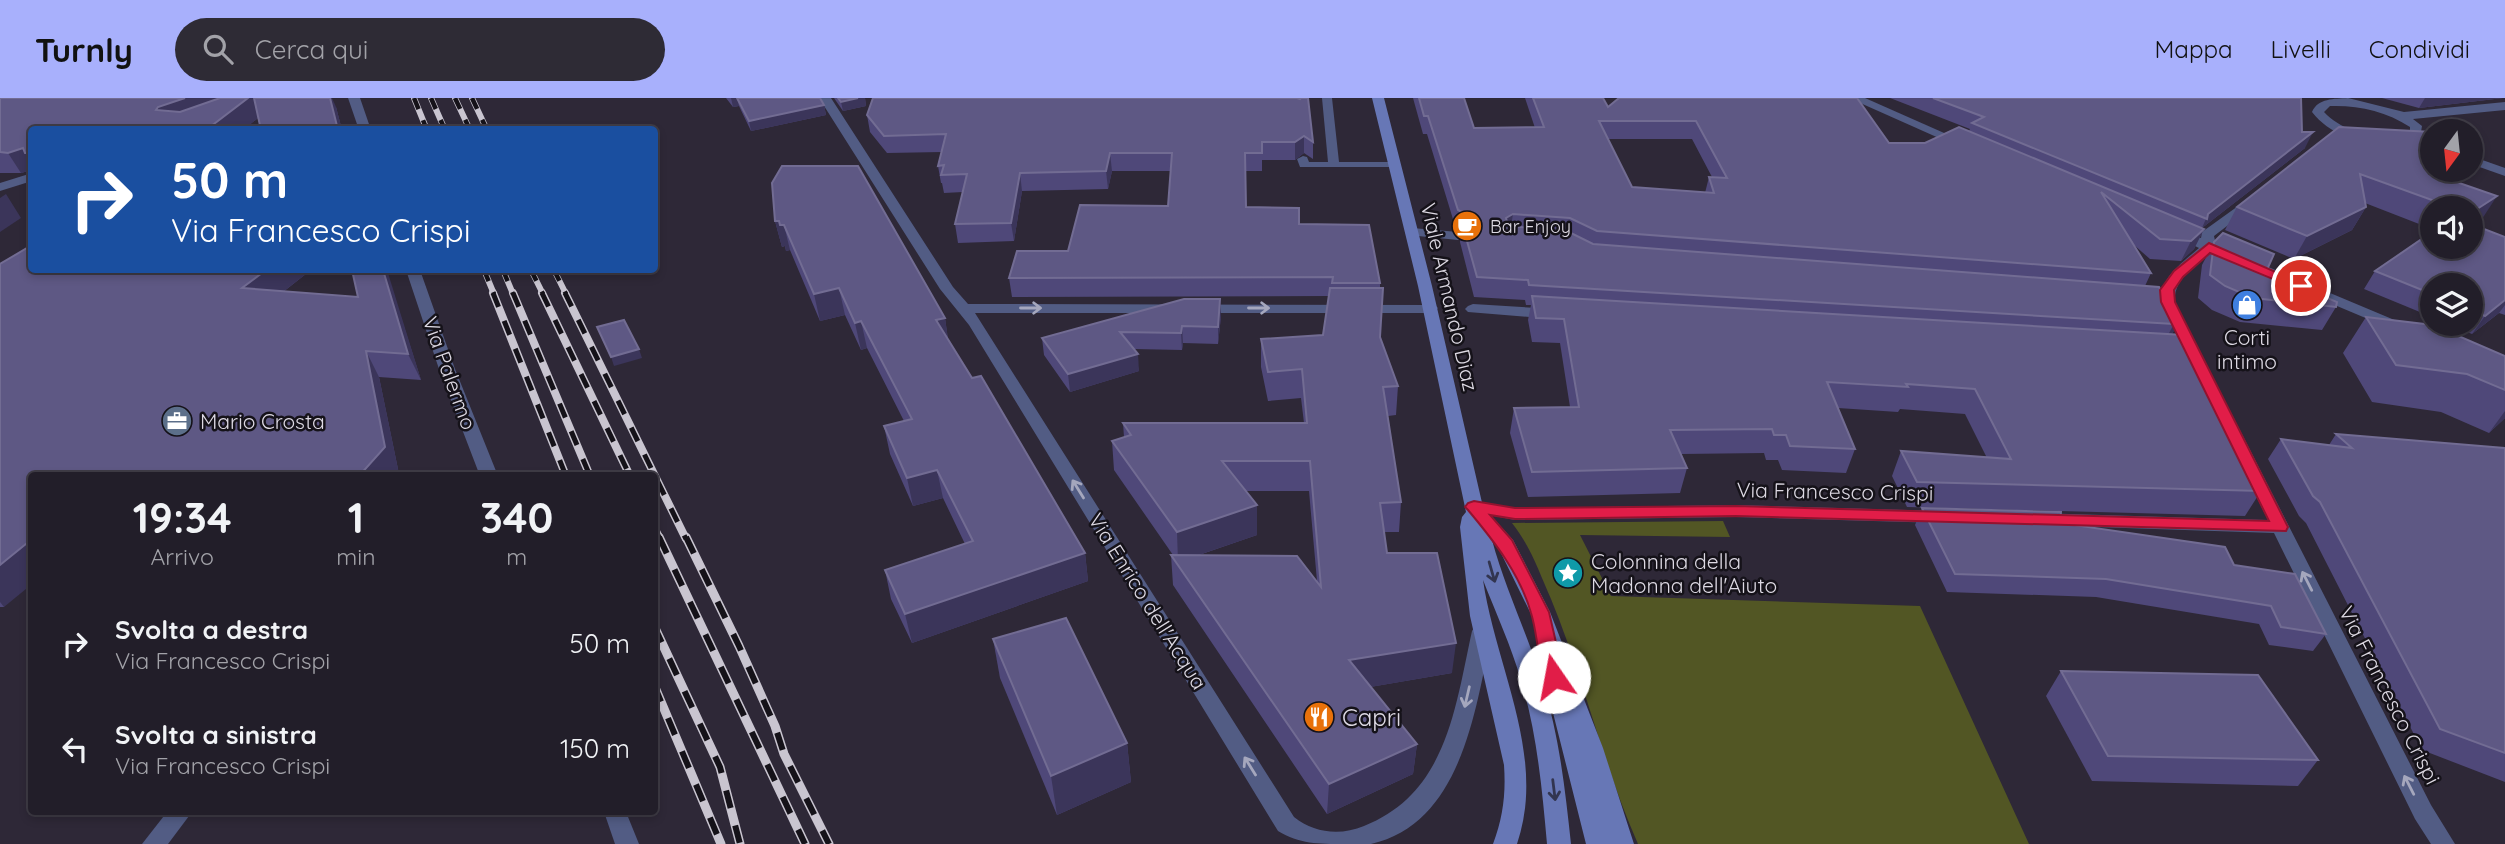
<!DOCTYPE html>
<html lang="it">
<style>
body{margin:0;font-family:Quicksand,sans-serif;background:#2e2b35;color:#f1f3f6;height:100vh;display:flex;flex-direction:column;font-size:26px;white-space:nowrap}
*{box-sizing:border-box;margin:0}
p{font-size:23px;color:#a2a2a8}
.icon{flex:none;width:38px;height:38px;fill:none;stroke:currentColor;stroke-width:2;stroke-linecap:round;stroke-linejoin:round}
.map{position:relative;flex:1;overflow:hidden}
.details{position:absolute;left:28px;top:374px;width:630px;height:343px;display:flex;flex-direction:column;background:#221e29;border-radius:7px;box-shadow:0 4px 10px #0003,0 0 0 2px #3f3c46}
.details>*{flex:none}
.top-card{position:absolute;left:28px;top:28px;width:630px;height:147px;border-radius:7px;box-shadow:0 4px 10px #0003,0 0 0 2px #3f3c46;background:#1a4fa0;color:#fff;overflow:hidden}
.needle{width:46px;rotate:195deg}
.fabs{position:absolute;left:2420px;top:21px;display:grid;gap:14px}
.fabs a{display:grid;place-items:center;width:63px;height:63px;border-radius:50%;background:#221e29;box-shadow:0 4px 10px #0003,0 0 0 2px #3f3c46;font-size:35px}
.pin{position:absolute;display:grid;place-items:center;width:60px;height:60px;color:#fff;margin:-30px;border:4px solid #fff;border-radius:50%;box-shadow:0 2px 7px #0007}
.me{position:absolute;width:77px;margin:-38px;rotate:348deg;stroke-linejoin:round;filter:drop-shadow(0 0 5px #0008)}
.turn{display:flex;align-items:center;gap:24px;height:147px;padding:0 28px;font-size:32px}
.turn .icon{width:91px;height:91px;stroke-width:2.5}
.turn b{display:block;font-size:49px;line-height:60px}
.eta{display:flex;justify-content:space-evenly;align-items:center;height:119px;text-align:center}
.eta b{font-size:42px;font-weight:700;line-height:49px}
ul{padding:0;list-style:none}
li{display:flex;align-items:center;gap:21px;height:105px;padding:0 28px}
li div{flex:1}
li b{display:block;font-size:26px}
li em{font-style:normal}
header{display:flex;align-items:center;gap:42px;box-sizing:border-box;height:98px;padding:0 35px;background:#a8b0fc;color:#111}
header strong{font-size:33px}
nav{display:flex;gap:38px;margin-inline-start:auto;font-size:24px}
.search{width:490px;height:63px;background:#2e2b35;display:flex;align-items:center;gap:18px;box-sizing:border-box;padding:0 24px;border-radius:38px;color:#a2a2a8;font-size:26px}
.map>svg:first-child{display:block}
.green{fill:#525624}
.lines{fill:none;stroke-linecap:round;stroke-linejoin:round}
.service{fill:#525c84;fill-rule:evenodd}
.minor{fill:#525c84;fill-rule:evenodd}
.tertiary{fill:#525c84;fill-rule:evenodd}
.secondary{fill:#6777b6;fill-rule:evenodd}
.rail-far2-casing{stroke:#c9c5d0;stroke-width:6}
.rail-far1-casing{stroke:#c9c5d0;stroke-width:8}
.rail-casing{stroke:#c9c5d0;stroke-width:9}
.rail-far2{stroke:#151219;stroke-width:4.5;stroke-dasharray:12;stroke-linecap:butt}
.rail-far1{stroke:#151219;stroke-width:5;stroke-dasharray:15;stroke-linecap:butt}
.rail{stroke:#151219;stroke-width:6;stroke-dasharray:18;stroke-linecap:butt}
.wall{fill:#4f4879;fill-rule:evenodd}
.shaded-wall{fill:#3b355a}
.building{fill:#5e5884;stroke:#726c93;stroke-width:2;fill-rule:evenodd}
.oneway{stroke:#a5a7bd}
.oneway2{stroke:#323550}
.route{fill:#e11d48;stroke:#92132f;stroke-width:2}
.labels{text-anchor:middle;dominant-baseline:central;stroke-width:5;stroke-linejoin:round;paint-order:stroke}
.far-poi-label{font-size:18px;fill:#ddd9e3;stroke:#151219;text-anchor:start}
.street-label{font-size:21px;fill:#ddd9e3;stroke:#151219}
.poi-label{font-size:21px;fill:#ddd9e3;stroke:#151219;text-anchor:start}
.near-poi-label{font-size:24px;fill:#ddd9e3;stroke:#151219;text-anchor:start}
</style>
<header>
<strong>Turnly</strong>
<div class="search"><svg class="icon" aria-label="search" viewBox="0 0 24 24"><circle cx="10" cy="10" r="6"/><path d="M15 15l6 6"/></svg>Cerca qui</div>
<nav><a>Mappa</a><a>Livelli</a><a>Condividi</a></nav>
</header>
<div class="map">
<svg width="2505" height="746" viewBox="0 0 2505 746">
<rect width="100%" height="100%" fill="#2e2837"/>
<path class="green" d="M1723,423l7,16 -150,-2 31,61 309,10 109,238h-391c-35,-79 -54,-165 -87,-245 -12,-27 -20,-52 -39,-76z"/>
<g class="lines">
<g class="service">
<polygon points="1322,0 1332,0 1339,64 1395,64 1401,67 1399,69 1300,69 1297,61 1303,58 1307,59 1309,64 1328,64"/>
<polygon points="1412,130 1458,134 1464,138 1458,142 1408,137 1406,134"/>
</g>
<g class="minor">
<polygon points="348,0 360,0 371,32 359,32"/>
<path d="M819,0h12l122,189 15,17 467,1 3,3 -3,3 -5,2h-455l319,504c20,16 46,19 70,9 83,-33 91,-118 108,-195l3,-5 7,-2 7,2 3,5c-16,75 -29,192 -121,213 -8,0 -18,0 -27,0 -25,0 -45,0 -66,-13l-309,-506 -29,-36z"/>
<polygon points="1849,0 1865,0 1969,46 1967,49 1959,49"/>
<path d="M2348,0l56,14 101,-10v8l-92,9 9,7 -2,12c-36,11 -83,6 -108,-26 6,-14 22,-13 36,-14zM2330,8c28,-1 56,5 80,21v6c-29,9 -65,1 -86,-21z"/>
<polygon points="2471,58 2505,70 2505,78 2471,66"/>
<polygon points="32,75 32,83 0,93 0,85"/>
<path d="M2252,98l5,1v6l-43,33 2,9 188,79 3,3 -3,3h-10l-183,-77c-16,14 -38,26 -36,49l33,65 -8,5 -6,-2 -33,-68c-2,-24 21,-39 38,-54l-30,-15 7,-4 25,9 1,-6z"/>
<polygon points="406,172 420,172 455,271 498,378 480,378 439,271"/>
<polygon points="1473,206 1553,211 1561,216 1553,221 1468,214 1465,211 1468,208"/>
<polygon points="2214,292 2222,297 2431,707 2455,746 2431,746 2415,721 2274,435 2036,427 2030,425 2027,421 2030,417 2036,415 2268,422 2206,297"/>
<polygon points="1474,403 1515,410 1736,407 1942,413 1951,419 1942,425 1736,419 1515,422 1468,413 1465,409 1468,405"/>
</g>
<g class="tertiary">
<polygon points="167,714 192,714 168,746 142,746"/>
<polygon points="604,714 626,714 639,746 615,746"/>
</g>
<path class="secondary" d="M1372,0h12l48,188 51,221 30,33 37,72 53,136 31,96h-24l-7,-25 7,25h-24l-43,-171 7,-7 -20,-54 -32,-65 -6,-7c13,48 35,93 50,141 17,53 23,107 29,163h-24c-5,-56 -10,-110 -26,-164 -10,-34 -25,-67 -38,-100 13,88 64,176 34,264h-24c10,-27 13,-50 11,-79l-34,-149 -10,-89 2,-10 4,-5 -48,-226z"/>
<g class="rail-far2-casing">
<g id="rail-far2">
<polyline points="414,0 427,32"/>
<polyline points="431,0 445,32"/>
<polyline points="455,0 470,32"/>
<polyline points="472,0 487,32"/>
<polyline points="484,172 494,196"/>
<polyline points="503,172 513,196"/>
<polyline points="531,172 543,196"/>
<polyline points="554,172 566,196"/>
</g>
</g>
<g class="rail-far1-casing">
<g id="rail-far1">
<polyline points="493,195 566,378"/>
<polyline points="513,195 590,378"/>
<polyline points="542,195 630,378"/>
<polyline points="565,195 686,441"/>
<polyline points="654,429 660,441"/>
</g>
</g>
<g class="rail-casing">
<g id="rail">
<polyline points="659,439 805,746"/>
<polyline points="686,439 739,548 775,628 784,656 829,746"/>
<polyline points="654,528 720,669 740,746"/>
<polyline points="654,587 721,746"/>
</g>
</g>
<use href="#rail-far2" class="rail-far2"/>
<use href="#rail-far1" class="rail-far1"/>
<use href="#rail" class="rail"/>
</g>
<g class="wall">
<polygon points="0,0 336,9 342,32 261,32 258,20 243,32 32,32 32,72 21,75 0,75"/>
<polygon points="726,0 820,0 824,7 826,17 751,33 739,8 733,9"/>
<polygon points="834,0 865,0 866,8 843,13"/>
<path d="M1298,0l15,44v17l-9,-6 -9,7h-33v11h-17l1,36 53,17 81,59v54l18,49 -2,29 -8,1 13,86 -2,30h-15l3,21 65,120 -82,14 47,57 -4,30 -86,40 -154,-229 -2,-30h2l-59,-85 -2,-29 12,-4 -1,-14h181l-3,-25 -33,3 -7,-34v-28l62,-4 6,-39 -317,1 -3,-19 159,-72 3,-35h-59l-4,18 -86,2 -8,50 -56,2 -3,-19 8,-32 -19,1 -2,-10h-1l-3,-17 4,-14 -55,1 -17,-21 -3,-17zM1246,393h63l8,90 -118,-26 58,-20z"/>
<path d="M1413,0h51l10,30h61l-10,-30h78l5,9 281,36h36l44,-12 1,-2 -80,-31h411l1,34 3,16 -103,80 2,1 -10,20 -13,12 -31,-2 -16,-14 17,28 -6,13 33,37 -6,11 51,85 38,72 -16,25 -338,-9 -15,-31 9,-25 86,7 -22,-44 -65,-5 -2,3 -60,-4 17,41 -9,24 -64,-3 -4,-10h-12l-2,-7 -83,1 6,14 -7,25 -152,4 -18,-64 4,-25 56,-1 -10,-64 -28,-1 -4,-22 3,-15h-5l-1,-5 -51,-3 -14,-55 1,-10 -5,-3 -29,-95h-4zM1608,41h84l20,38h-3l-4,16 -73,-6z"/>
<polygon points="2382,0 2503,0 2419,10"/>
<polygon points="2339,29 2432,72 2453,72 2447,81 2482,121 2473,127 2505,139 2505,217 2499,215 2472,236 2447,226 2471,226 2471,187 2432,187 2432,219 2364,191 2375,173 2471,149 2471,110 2432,110 2432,131 2365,105 2366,109 2352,132 2294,161 2225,132 2237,109"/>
<polygon points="775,123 945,220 948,242 972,280 1085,455 1088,483 912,545 891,501 885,472 965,446 943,400 913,408 890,356 884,328 904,323 867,250 861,252 845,217 820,223 790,152 786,153 785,148 782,149"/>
<polygon points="2214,144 2266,174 2336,209 2322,232 2240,224 2212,212 2198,200 2202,167"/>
<polygon points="0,166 32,172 311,172 283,194 358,199 352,172 386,172 421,282 379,279 399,376 32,378 4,509 0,509"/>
<polygon points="1221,218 1218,246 1183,245 1182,252 1134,251 1139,273 1070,294 1044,257 1042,240"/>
<polygon points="2366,219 2505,258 2505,320 2489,335 2441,314 2372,304 2343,255"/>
<polygon points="2336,336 2505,350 2505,684 2422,652 2306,425 2299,418 2268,361 2281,341 2329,347"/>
<polygon points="1922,410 2060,425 2234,467 2326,536 2313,553 2269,547 2259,526 2096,499 1947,494 1915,427"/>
<polygon points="993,541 1127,645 1131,684 1057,717 1000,580"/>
<polygon points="2061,573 2318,662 2298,688 2092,683 2046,598"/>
</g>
<g class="shaded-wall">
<polygon points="185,0 254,0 263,16 243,32 206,32 156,12 158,9"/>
<polygon points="330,0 332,0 336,9 342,32 338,32"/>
<polygon points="731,0 737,0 739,8 733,9"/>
<polygon points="858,0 865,0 866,8 843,13 841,4"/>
<polygon points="2425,0 2503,0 2419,10"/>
<polygon points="824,7 826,17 751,33 749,23"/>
<polygon points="2313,34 2305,50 2202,130 2208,116"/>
<polygon points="1304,38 1304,55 1295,62 1295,44"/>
<polygon points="23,50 32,66 32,72 21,75 8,55"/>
<polygon points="2432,53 2432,69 2422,57"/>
<polygon points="1110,55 1112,73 1108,91 1106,73"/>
<polygon points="2450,72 2453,72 2441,91 2425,101 2439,78"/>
<polygon points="1020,75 1022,93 1014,143 1011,125"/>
<polygon points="6,96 21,120 0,134 0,100"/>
<polygon points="2497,98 2482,121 2471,128 2471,115"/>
<polygon points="2366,109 2352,132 2294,161 2307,138"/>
<polygon points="1513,116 1510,135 1506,120"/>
<polygon points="775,123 779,123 784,127 790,152 786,153 785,148 782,149"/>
<polygon points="2204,131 2194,151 2181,163 2191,143"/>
<polygon points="266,172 311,172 256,215 242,190"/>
<polygon points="383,172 386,172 388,175 421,282 408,256"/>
<polygon points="839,190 845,217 820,223 814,196"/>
<polygon points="1220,201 1221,218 1218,246 1218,229"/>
<polygon points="2505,202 2505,207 2499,215 2472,236 2485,218"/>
<polygon points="945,220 949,247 936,222"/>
<polygon points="861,223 867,250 861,252 855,225"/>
<polygon points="2178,225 2167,245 2163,246 2174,226"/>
<polygon points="1182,228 1183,245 1182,252 1181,235"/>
<polygon points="639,251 642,260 614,268 611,259"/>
<polygon points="366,253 379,279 399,376 397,378 359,378"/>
<polygon points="1138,256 1139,273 1070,294 1068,276"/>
<polygon points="2505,313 2505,320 2489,335"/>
<polygon points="937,372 943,400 913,408 907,380"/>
<polygon points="1257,407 1257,437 1178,464 1177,434"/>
<polygon points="32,441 32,486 4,509 0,504 0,467"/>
<polygon points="1085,455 1088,483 912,545 905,516"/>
<polygon points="1456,545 1452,575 1347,593 1349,562"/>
<polygon points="1127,645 1131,684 1057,717 1051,678"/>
<polygon points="1417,646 1413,676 1327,716 1329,686"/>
</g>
<g class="building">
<polygon points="0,0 185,0 158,9 156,12 180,14 220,0 248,0 206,32 32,32 32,55 25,55 23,50 8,55 0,54"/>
<polygon points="254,0 330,0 338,32 261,32"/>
<polygon points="737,0 820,0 824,7 749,23"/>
<polygon points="838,0 858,0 841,4"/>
<polygon points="873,0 1297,0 1300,1 1301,0 1308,0 1313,44 1304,38 1295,44 1262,44 1262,55 1245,55 1246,109 1299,110 1299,126 1369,127 1380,185 1332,185 1333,179 1009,180 1017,153 1068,153 1080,107 1168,108 1172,55 1110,55 1106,73 1020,75 1011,125 955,126 967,76 941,77 944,67 938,68 946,36 884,38 867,17"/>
<path d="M1419,0h45l10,30 70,-1 -11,-29h70l5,9 11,-9h238l32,45h36l34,-16 245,102 -13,12 -31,-2 -59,-47 50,81 -554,-42 -27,-13 -57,-4 -7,4 2,8 59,5 26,13 566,43 19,36 -4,1 -645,-39 -1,-5 -51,-3 -15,-54 7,-7 -11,-6 -30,-94h-4zM1599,23h97l31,57 -18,-1 5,16 -82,-6z"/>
<polygon points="1933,0 2301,0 2302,34 2313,34 2208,116 2207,121 1972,25 1984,19"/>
<polygon points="2339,29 2432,34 2432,53 2422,57 2432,61 2432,72 2450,72 2439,78 2497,98 2471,115 2471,110 2454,110 2360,76 2366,109 2307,138 2237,109"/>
<polygon points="782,68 858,68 945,220 936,222 972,280 981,278 1085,455 905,516 885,472 973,443 937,372 907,380 884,328 912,321 861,223 855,225 839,190 814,196 784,127 780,127 779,123 775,123 772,85"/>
<polygon points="2471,126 2505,139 2505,202 2485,218 2471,212 2471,187 2432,187 2432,196 2375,173 2432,134 2432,149 2471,149"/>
<polygon points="2223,135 2274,156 2266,174 2337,204 2336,209 2253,200 2225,188 2210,177 2214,144"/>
<polygon points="32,147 32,172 266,172 242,190 358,199 352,172 383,172 408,256 366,253 385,349 359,378 32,378 32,441 0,467 0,166"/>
<polygon points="1330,190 1383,190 1380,239 1398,288 1383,289 1401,404 1380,405 1387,455 1437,455 1456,545 1349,562 1417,646 1329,686 1171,457 1297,458 1321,489 1310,363 1222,363 1257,407 1177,434 1112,343 1131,337 1123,325 1307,325 1302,271 1268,274 1261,241 1323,237"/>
<polygon points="1532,198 2184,237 2225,318 2222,320 2261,393 1917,384 1901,353 2011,361 1975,291 1906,286 1908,289 1827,284 1855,351 1790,348 1786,337 1774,337 1772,331 1670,332 1687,370 1532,374 1514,310 1579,309 1564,221 1536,220"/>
<polygon points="1184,201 1220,201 1218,229 1182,228 1181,235 1120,234 1138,256 1068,276 1042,240"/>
<polygon points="2366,219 2433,227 2505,258 2505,292 2467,276 2396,267"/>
<polygon points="624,222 639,251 611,259 597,229"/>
<polygon points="2336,336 2505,350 2505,655 2440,631 2320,404 2313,398 2281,341 2352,350"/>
<polygon points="1922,410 2061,414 2060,425 2225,449 2234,467 2295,476 2326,536 2281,529 2271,508 2106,481 1955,476"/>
<polygon points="1066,520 1127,645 1051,678 993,541"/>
<polygon points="2061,573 2258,577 2318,662 2108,658"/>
</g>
<defs><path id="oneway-shaft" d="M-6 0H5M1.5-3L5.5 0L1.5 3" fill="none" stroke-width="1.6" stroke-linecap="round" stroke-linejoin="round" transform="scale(1.75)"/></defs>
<g class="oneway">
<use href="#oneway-shaft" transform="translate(1031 210)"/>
<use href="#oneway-shaft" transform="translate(1259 210)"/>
<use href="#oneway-shaft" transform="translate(1078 391) rotate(-122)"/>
<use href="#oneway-shaft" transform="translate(2307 483) rotate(-117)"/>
<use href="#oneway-shaft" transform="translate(1467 599) rotate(103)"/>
<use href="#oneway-shaft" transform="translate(1250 668) rotate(-122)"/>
<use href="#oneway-shaft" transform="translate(2409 687) rotate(-117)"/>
</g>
<g class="oneway2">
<use href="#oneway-shaft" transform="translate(1492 474) rotate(74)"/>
<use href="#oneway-shaft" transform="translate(1554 692) rotate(83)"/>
</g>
<path class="route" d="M2209,145l99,43 -7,4 -4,-1 -87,-36 -27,24 -9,13 1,12 17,34 96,191 -2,4 -550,-15 -221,3 -25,-4 22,25 37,72 15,65 -3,5h-13c-11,-20 -10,-47 -17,-69 -11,-39 -37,-72 -63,-103l-3,-3 3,-4 6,-2 41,7 221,-2 533,15 -108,-219 -1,-12 14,-19z"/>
<defs>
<g id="cafe-disc" transform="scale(1.575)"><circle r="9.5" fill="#e8710a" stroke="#151219"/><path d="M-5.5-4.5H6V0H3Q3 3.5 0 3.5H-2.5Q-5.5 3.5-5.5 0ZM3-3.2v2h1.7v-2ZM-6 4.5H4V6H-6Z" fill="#fff"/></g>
<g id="shop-disc" transform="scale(1.575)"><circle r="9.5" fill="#3f7fe0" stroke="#151219"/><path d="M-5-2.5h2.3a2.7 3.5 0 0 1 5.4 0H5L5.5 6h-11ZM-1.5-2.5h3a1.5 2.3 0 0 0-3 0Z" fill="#fff"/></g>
<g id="office-disc" transform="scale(1.575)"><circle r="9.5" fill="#5c6f8a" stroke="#151219"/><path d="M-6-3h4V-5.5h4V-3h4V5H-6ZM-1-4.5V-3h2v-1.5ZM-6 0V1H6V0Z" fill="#fff"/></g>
<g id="sight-disc" transform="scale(1.575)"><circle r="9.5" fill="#0f9aa8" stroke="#151219"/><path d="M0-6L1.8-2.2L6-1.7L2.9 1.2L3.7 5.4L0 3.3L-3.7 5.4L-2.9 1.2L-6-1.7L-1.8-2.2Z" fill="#fff"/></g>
<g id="restaurant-disc" transform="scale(1.575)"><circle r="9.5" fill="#e8710a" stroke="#151219"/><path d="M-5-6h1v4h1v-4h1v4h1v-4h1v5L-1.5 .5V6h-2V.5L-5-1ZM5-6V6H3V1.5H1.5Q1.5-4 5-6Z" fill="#fff"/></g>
</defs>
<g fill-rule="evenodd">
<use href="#cafe-disc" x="1467" y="128"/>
<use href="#shop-disc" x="2247" y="207"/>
<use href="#office-disc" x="177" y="323"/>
<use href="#sight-disc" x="1568" y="475"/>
<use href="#restaurant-disc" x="1319" y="619"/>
</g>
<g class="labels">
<g class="far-poi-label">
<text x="1490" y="128">Bar Enjoy</text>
</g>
<g class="street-label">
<text transform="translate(1450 199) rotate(77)">Viale Armando Diaz</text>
<text transform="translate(450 275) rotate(70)">Via Palermo</text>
<text transform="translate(1835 393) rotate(1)">Via Francesco Crispi</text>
<text transform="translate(1148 503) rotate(58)">Via Enrico dell'Acqua</text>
<text transform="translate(2390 597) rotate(63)">Via Francesco Crispi</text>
</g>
<g class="poi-label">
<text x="2247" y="239" text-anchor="middle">Corti<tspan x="2247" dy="24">intimo</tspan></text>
<text x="200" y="323">Mario Crosta</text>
<text x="1591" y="463">Colonnina della<tspan x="1591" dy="24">Madonna dell'Aiuto</tspan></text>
</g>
<g class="near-poi-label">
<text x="1342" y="619">Capri</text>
</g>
</g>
</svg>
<div class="fabs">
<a><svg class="needle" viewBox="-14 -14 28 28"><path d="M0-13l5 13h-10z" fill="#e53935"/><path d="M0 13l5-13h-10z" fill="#a2a2a8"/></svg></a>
<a><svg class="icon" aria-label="sound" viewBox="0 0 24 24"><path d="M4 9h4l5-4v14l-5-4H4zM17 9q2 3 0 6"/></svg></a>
<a><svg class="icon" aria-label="layers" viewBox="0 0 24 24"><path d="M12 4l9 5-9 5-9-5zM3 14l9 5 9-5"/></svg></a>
</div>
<div class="pin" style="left:2301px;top:188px;background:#d93025"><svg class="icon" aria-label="arrive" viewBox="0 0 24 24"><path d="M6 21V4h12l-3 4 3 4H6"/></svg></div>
<svg class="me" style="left:1554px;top:579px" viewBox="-20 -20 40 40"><circle r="19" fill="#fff"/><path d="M0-13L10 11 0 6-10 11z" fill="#e11d48"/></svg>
<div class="top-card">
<div class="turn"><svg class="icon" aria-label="right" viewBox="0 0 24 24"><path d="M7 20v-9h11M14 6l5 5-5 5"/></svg><div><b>50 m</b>Via Francesco Crispi</div></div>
</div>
<section class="details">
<div class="eta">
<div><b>19:34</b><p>Arrivo</p></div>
<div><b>1</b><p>min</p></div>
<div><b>340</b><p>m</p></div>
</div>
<ul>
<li><svg class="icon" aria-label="right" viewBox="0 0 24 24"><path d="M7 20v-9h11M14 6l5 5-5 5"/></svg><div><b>Svolta a destra</b><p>Via Francesco Crispi</p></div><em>50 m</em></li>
<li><svg class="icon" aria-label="left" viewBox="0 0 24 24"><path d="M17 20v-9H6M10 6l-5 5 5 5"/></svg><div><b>Svolta a sinistra</b><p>Via Francesco Crispi</p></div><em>150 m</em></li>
</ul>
</section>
</div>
